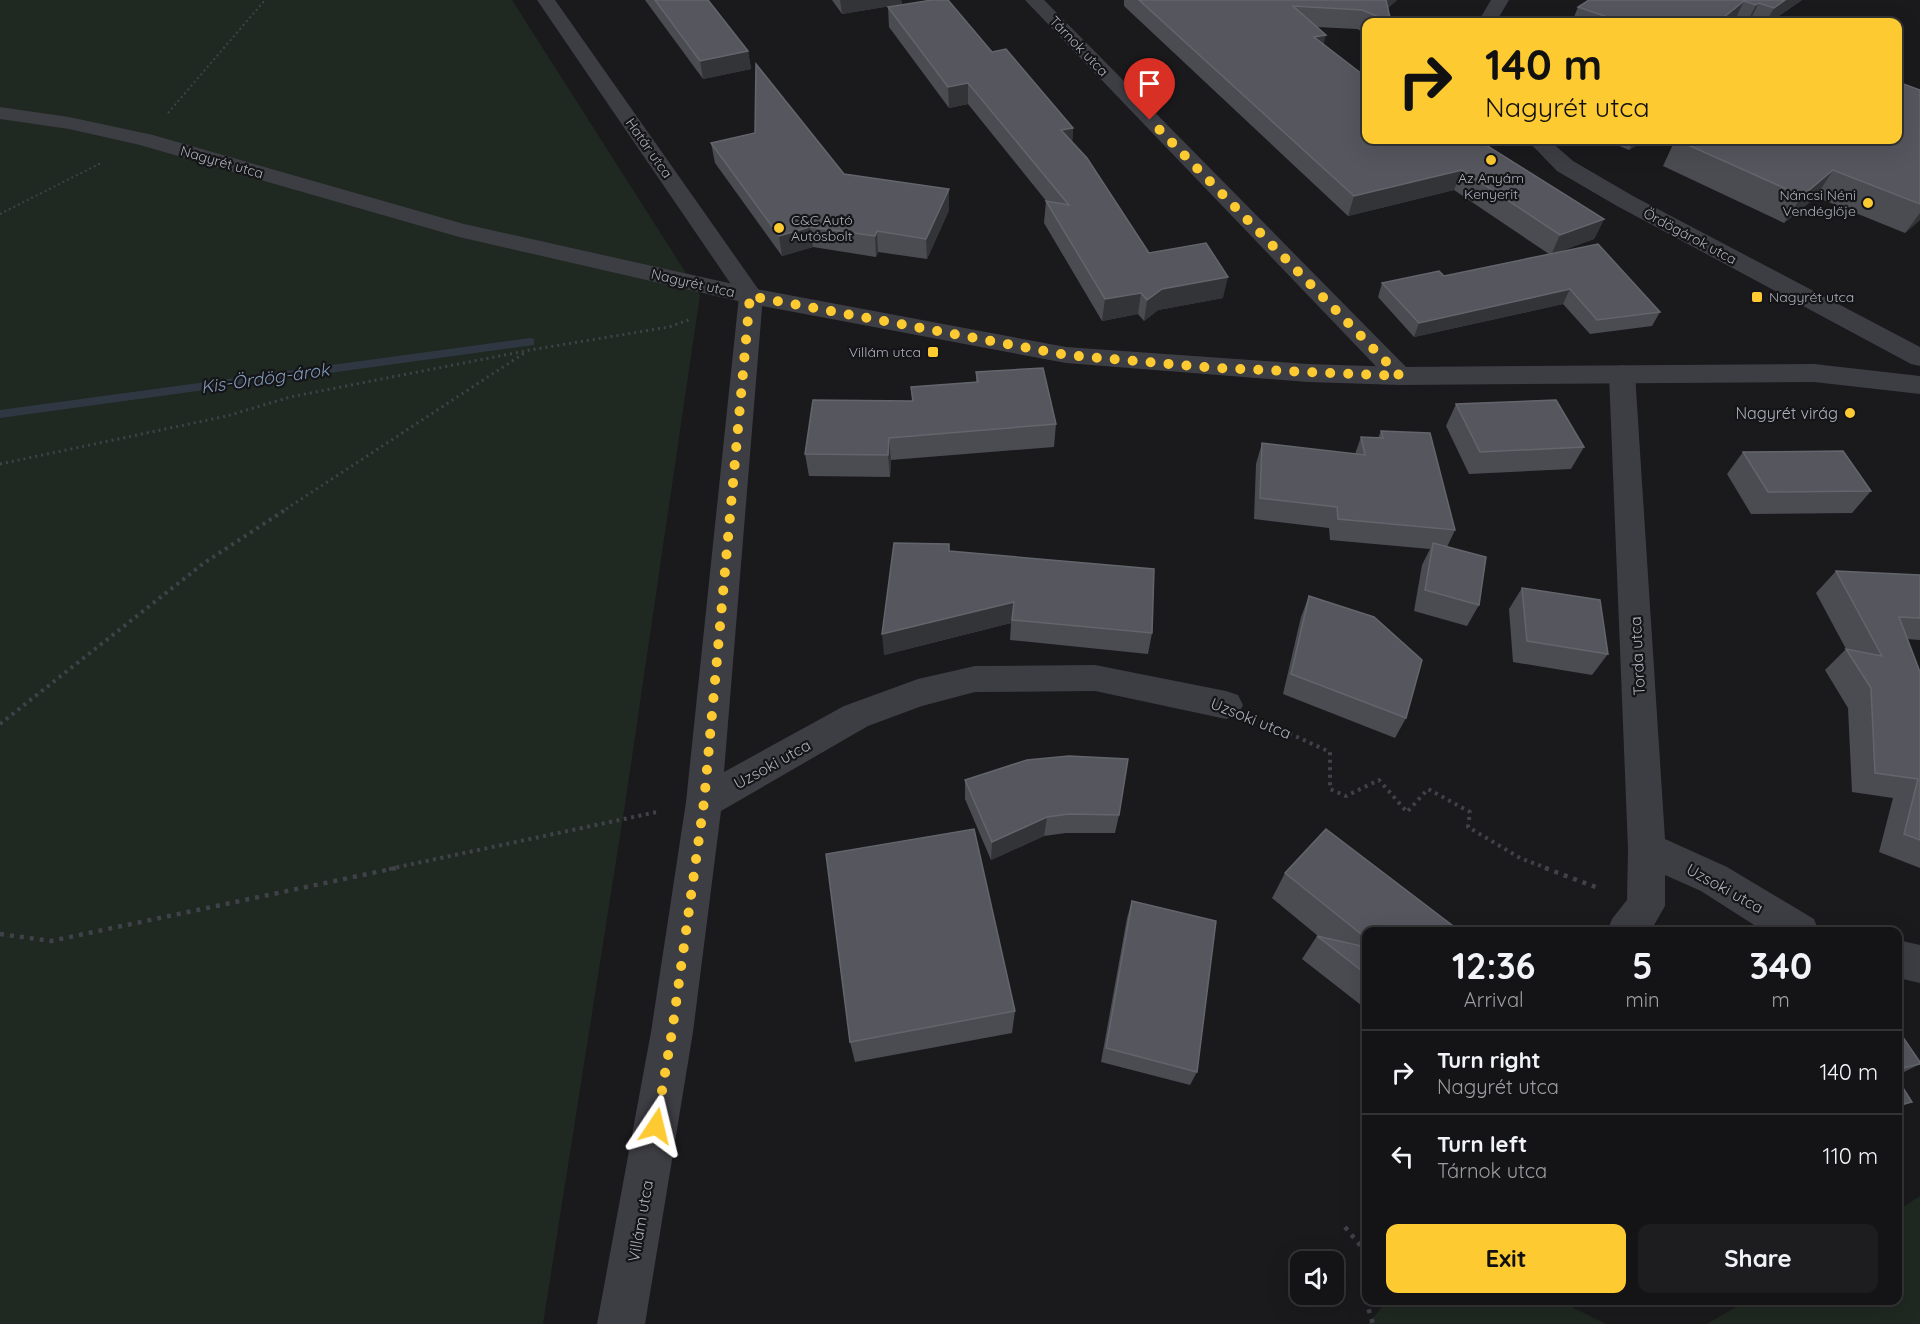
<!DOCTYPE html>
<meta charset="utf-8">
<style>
body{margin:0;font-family:Quicksand,sans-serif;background:#1d1d1f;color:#f1f3f6;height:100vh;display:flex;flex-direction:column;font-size:22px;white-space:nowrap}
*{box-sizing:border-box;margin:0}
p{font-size:20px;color:#9d9ea1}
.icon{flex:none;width:33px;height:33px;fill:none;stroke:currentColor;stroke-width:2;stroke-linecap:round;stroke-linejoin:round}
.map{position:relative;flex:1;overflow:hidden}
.side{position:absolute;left:1362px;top:927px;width:540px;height:378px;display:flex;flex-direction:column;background:#141416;border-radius:12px;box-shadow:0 6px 24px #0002,0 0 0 2px #333335}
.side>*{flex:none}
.banner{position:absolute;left:1362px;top:18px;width:540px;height:126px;border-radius:12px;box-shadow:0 6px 24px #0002,0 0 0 2px #333335;background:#fdca32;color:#111;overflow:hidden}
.controls{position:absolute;left:1290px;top:1251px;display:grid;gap:12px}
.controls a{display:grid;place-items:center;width:54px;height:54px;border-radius:12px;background:#141416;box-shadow:0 6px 24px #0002,0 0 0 2px #333335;font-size:30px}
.pin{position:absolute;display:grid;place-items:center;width:51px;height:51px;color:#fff;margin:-62px -26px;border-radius:50% 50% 50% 0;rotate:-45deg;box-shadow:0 0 6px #0007}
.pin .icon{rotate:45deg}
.me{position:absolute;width:66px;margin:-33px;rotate:10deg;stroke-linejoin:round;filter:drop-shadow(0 0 4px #0008)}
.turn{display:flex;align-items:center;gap:21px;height:126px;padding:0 24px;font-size:27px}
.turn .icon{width:78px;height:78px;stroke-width:2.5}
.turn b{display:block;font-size:42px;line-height:51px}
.eta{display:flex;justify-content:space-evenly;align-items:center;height:102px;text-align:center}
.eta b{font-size:36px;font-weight:700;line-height:42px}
.primary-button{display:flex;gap:12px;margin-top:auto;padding:12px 24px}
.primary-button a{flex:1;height:69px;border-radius:12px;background:#fdca32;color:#111;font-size:24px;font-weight:700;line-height:69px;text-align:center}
.primary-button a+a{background:#1d1d1f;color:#f1f3f6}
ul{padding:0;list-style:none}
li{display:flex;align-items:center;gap:18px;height:84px;padding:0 24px;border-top:2px solid #333335}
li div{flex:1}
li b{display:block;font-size:22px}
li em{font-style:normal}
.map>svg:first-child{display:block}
.green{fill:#1f2821}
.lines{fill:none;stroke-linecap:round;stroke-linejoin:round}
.stream{fill:#2f3842;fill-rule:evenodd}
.path-far3{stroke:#414249;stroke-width:2;stroke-dasharray:2 3;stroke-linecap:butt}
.path-far2{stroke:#414249;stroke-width:3;stroke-dasharray:2 4;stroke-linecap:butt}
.path-far1{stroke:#414249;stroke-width:4;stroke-dasharray:3 4.5;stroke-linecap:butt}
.path{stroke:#414249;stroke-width:4.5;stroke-dasharray:4 6;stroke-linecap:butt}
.minor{fill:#3d3d44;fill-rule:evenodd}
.tertiary{fill:#3d3d44;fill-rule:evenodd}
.wall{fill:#4b4c52}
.shaded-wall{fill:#333438}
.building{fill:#56575e;stroke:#63656c;stroke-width:1.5}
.route{stroke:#fdca32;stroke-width:10;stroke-dasharray:0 18}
.poi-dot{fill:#fdca32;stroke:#151518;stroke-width:2}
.labels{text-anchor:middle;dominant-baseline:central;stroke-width:4.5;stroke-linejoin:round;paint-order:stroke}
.far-street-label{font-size:14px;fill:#acb0bd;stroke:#151518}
.far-poi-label{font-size:14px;fill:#acb0bd;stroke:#151518;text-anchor:end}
.poi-label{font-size:16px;fill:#acb0bd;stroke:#151518;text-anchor:end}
.street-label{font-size:16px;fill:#acb0bd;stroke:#151518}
.water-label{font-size:18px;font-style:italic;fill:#819ab9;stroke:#151518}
</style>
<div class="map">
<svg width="1920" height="1324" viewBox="0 0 1920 1324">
<rect width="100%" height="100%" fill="#1a1a1d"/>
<g class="green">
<polygon points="0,0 512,0 700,295 626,798 543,1324 0,1324"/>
<polygon points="1920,1196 1920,1324 1707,1324 1746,1301 1898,1300 1898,1210"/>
<polygon points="1388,1300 1560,1301 1606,1324 1368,1324"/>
</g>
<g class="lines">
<polygon class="stream" points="530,338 534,339 534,345 0,418 0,410"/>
<g class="path-far3">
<polyline points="168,113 265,0"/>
<polyline points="0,214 101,163"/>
</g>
<g class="path-far2">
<polyline points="0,464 227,416 290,397 530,350 669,327 691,319"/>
<polyline points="286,509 526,352"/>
</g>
<g class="path-far1">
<polyline points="1262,721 1330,752 1330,789 1346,796 1379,780 1407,812 1428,789 1470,812 1468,827 1520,858 1549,869"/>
<polyline points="0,724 204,563 288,508"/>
<polyline points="389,869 657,812"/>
</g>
<g class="path">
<polyline points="1545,868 1601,889"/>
<polyline points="0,934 51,941 396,868"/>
<polyline points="1345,1227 1364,1250 1366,1247"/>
<polyline points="1364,1250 1364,1294 1373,1324"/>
</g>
<g class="minor">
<polygon points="537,0 555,0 763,296 724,772 844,706 918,679 975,666 1095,665 1226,691 1238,695 1243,705 1238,715 1226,719 1095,691 975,692 922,706 868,726 721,811 693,1032 645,1324 597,1324 651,1032 686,802 739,296"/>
<polygon points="1025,0 1044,0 1409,370 1413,376 1409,382 1400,385 1391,382"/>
<polygon points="1491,0 1509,0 1496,22 1478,22"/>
<polygon points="1527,140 1549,140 1573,161 1633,196 1920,347 1920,366 1911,364 1617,206 1557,171"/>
<polygon points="1622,365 1631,368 1635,374 1665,839 1727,867 1814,919 1819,932 1765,932 1701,891 1665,875 1665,906 1650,932 1607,932 1612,919 1627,900 1628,849 1609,374 1613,368"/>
<polygon points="1898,940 1920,945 1920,983 1898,978"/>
</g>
<polygon class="tertiary" points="0,107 69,117 153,135 464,224 751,288 1066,347 1308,364 1400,367 1814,364 1920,376 1920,394 1814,382 1400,385 1308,382 1066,363 751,304 459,237 140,145 69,129 0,119"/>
</g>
<g class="wall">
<polygon points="645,0 708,0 748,51 751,69 703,79"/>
<polygon points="832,0 901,0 902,4 842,14"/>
<polygon points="1124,0 1397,0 1388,8 1391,22 1366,22 1366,33 1357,29 1317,27 1366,140 1478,140 1604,219 1594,239 1558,252 1660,312 1652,326 1590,334 1563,304 1414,337 1378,297 1382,283 1444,276 1549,254 1454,190 1348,216 1124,6"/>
<polygon points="1589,0 1802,0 1770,22 1742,22 1735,20 1731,22 1572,22 1578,7"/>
<polygon points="888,7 992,52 1073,128 1072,142 1149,253 1223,298 1158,310 1144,321 1138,314 1102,321 1044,223 1046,201 1047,202 968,104 949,108 889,27"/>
<polygon points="1920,90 1920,220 1905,233 1816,197 1784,223 1663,166 1675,140 1764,140 1768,141"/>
<polygon points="1605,140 1646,140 1629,150"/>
<polygon points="711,143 844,174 949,210 927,259 878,252 876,257 813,247 782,256 715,163"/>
<polygon points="976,372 1056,424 1054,447 891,460 890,477 809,476 805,454 912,401 911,387 976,382"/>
<polygon points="1456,404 1584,447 1571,469 1469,474 1446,426"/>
<polygon points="1381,431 1455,530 1447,547 1479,605 1467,626 1414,611 1422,565 1430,549 1330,540 1329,528 1254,519 1256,464 1262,443 1355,454 1361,437 1378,438"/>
<polygon points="1743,452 1871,491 1852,513 1751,514 1727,474"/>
<polygon points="949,551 1152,633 1148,654 1010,640 1011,623 884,655"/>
<polygon points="1836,571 1920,575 1920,640 1907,639 1920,672 1920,868 1879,852 1893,798 1852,792 1848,708 1825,670 1846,649 1816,593"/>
<polygon points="1522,588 1608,654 1592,675 1513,662 1509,609"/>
<polygon points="1309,596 1406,718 1395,738 1283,694 1301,617"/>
<polygon points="965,780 1119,815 1115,833 1066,833 1044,836 991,860 965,799"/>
<polygon points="1285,873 1366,932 1366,1009 1302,959 1317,936 1318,936 1272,898"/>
<polygon points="1132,901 1197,1072 1190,1085 1101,1062 1127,918"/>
<polygon points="1015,1011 1012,1033 855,1062 850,1042"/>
<polygon points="1898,1030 1920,1064 1898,1075"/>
<polygon points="1898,1080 1912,1102 1898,1108"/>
</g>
<g class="shaded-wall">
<polygon points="840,0 901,0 902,4 842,14"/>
<polygon points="1384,0 1397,0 1380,15"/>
<polygon points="1785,0 1802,0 1770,22 1766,22 1774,8"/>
<polygon points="1744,1 1735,20 1731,22 1718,22"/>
<polygon points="1759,3 1749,22 1747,22 1756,5"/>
<polygon points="1326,35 1321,54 1314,37"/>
<polygon points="748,51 751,69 703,79 700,61"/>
<polygon points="968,83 968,104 949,108 948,87"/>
<polygon points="1073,128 1072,149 1061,130"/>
<polygon points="1634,140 1646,140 1629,150"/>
<polygon points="1462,170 1454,190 1348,216 1354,196"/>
<polygon points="1833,170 1816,197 1784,223 1802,196"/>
<polygon points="949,189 949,210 927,259 926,239"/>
<polygon points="1920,213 1920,220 1905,233"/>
<polygon points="1604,219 1594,239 1551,255 1560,235"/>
<polygon points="810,227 813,247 782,256 779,236"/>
<polygon points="877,231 878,252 876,257 875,236"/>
<polygon points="1228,277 1223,298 1158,310 1144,321 1147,300 1162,289"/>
<polygon points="1570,289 1563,304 1414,337 1419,323"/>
<polygon points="1141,293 1138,314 1102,321 1105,299"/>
<polygon points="889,438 891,460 890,477 888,455"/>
<polygon points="1014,602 1011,623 884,655 882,634"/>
<polygon points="1047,817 1044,836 991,860 992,842"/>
</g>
<g class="building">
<polygon points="655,0 708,0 748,51 700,61"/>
<polygon points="932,0 948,0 992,52 1006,49 1073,128 1061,130 1087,158 1149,253 1206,243 1228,277 1162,289 1147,300 1141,293 1105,299 1046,201 1069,205 968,83 948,87 888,7"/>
<polygon points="1139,0 1386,0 1391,22 1362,10 1293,6 1326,35 1314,37 1366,77 1366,140 1478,140 1604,219 1560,235 1462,170 1354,196"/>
<polygon points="1589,0 1785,0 1774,8 1759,3 1756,5 1744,1 1718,22 1622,22 1578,7"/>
<polygon points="756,64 844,174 949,189 926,239 877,231 875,236 810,227 779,236 711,143 755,133"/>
<polygon points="1898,82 1920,90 1920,204 1833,170 1802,196 1677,140 1764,140 1768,141 1770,140 1898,140"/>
<polygon points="1598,244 1660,312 1597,320 1570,289 1419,323 1382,283 1439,271 1444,276"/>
<polygon points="1043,368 1056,424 889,438 888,455 805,454 813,400 913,401 911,387 978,382 976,372"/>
<polygon points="1556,400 1584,447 1480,452 1456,404"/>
<polygon points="1381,431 1430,433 1455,530 1338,519 1337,507 1260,498 1262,443 1365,455 1361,437 1383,438"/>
<polygon points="1843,451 1871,491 1768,492 1743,452"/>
<polygon points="894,543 949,544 949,551 1154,569 1152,633 1012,620 1014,602 882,634"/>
<polygon points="1433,543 1486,557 1479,605 1425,590"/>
<polygon points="1836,571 1920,575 1920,618 1899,617 1920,672 1920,840 1904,834 1918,779 1875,773 1871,688 1846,649 1882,656"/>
<polygon points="1522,588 1600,600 1608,654 1527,641"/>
<polygon points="1309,596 1374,617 1422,660 1406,718 1291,674"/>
<polygon points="1069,756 1128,759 1119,815 1069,814 1047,817 992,842 965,780 1027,760"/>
<polygon points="974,829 1015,1011 850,1042 826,854"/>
<polygon points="1326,829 1461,932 1366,932 1366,938 1285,873"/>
<polygon points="1132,901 1216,921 1197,1072 1106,1048"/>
<polygon points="1317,936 1366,947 1366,974"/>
<polygon points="1898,1030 1920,1062 1920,1064 1898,1069"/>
<polygon points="1898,1080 1912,1102 1898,1105"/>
</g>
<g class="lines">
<polyline class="route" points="656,1126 672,1032 704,802 750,296 1066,355 1216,368 1400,376 1150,120"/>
</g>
<g class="poi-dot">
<circle cx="1491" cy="160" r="6"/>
<circle cx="1868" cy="203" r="6"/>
<circle cx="779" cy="228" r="6"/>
<rect x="1751" y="291" width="12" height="12" rx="3"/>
<rect x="927" y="346" width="12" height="12" rx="3"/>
<circle cx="1850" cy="413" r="6"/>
</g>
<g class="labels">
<g class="far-street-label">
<text transform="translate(1079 46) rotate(46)">Tárnok utca</text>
<text transform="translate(649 148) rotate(55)">Határ utca</text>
<text transform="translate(222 162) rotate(16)">Nagyrét utca</text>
<text transform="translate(1690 236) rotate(28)">Ördögárok utca</text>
<text transform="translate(693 283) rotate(13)">Nagyrét utca</text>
</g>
<g class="far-poi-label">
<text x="1491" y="178" text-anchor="middle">Az Anyám<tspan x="1491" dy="16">Kenyerit</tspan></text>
<text x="1856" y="195">Náncsi Néni<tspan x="1856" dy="16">Vendéglője</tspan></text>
<text x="791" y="220" text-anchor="start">C&amp;C Autó<tspan x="791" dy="16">Autósbolt</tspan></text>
<text x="1769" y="297" text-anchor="start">Nagyrét utca</text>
<text x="921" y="352">Villám utca</text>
</g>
<g class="poi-label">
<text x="1838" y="413">Nagyrét virág</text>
</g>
<g class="street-label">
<text transform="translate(1637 656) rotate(-93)">Torda utca</text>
<text transform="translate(1251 718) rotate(22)">Uzsoki utca</text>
<text transform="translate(772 764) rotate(-29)">Uzsoki utca</text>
<text transform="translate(1725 888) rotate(29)">Uzsoki utca</text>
<text transform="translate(640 1221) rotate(-80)">Villám utca</text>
</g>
<g class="water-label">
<text transform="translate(265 378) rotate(-8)">Kis-Ördög-árok</text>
</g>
</g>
</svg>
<div class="controls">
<a><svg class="icon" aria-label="sound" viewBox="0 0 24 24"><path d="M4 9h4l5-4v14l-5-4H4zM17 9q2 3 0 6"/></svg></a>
</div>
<div class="pin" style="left:1150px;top:120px;background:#d93025"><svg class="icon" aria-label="arrive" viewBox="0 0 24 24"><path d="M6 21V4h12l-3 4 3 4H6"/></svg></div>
<svg class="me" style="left:656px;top:1126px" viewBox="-20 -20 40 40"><path d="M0-17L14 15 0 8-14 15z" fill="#fdca32" stroke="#fff" stroke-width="4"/></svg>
<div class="banner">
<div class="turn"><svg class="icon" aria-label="right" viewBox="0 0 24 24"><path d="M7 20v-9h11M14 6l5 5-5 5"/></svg><div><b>140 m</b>Nagyrét utca</div></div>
</div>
<section class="side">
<div class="eta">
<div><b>12:36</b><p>Arrival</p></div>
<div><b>5</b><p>min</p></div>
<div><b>340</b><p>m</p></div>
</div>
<ul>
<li><svg class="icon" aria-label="right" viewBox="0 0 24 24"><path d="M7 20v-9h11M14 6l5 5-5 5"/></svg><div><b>Turn right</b><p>Nagyrét utca</p></div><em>140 m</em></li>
<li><svg class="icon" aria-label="left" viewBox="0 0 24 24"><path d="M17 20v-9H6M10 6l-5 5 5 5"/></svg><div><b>Turn left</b><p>Tárnok utca</p></div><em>110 m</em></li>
</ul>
<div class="primary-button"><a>Exit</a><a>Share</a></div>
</section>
</div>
